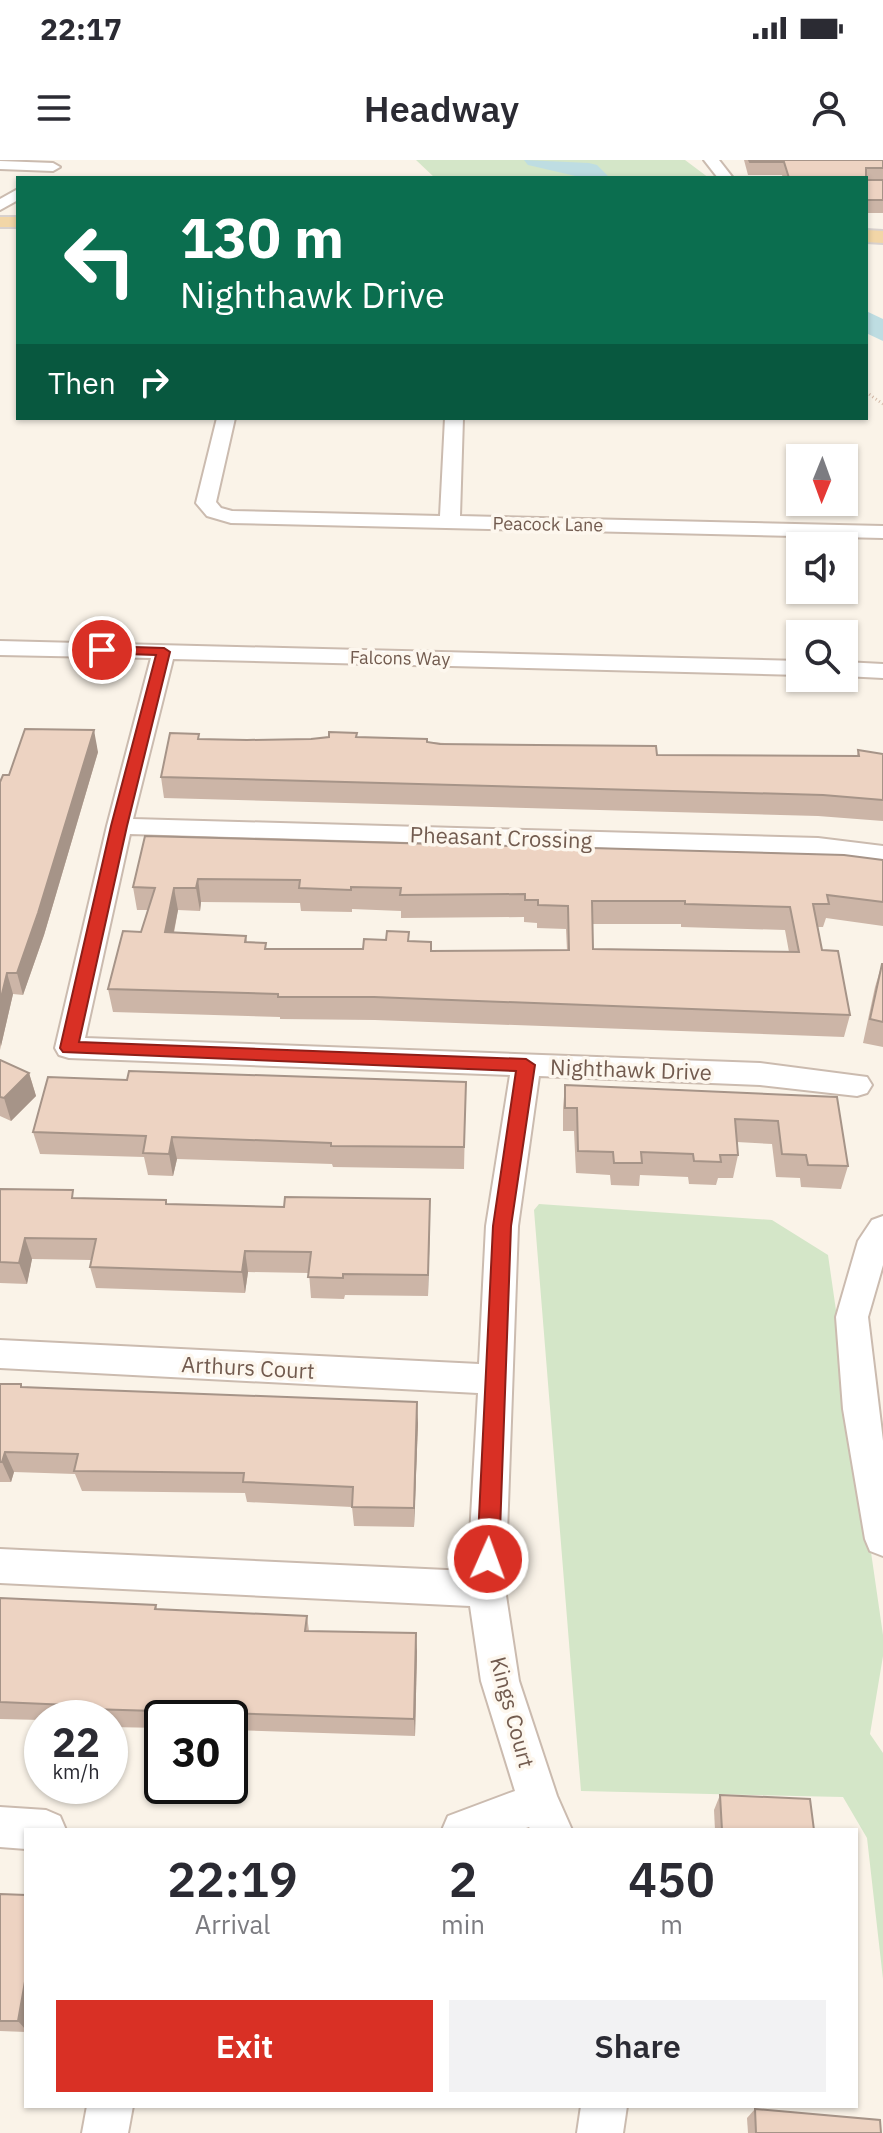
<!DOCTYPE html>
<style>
body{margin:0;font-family:"IBM Plex Sans",sans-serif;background:#f2f2f3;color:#2b2b33;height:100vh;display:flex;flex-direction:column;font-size:30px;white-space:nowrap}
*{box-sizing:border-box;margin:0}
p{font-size:26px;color:#7c7c81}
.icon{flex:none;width:44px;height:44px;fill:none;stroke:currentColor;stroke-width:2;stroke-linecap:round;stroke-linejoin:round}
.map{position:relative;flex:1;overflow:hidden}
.drawer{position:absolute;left:24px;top:1668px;width:834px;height:280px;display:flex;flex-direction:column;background:#fff;border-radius:0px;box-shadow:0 2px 6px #0004}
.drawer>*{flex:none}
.guide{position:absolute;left:16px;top:16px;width:852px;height:244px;border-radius:0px;box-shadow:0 2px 6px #0004;background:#0b6e4f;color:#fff;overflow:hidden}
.needle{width:52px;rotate:181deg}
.tools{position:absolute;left:786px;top:284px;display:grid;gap:16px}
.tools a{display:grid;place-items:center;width:72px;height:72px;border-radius:0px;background:#fff;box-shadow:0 2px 6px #0004;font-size:40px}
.speed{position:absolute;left:24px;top:1540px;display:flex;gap:16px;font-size:40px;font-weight:700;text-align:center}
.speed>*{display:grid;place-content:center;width:104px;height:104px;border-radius:50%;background:#fff;box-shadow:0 2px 6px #0004;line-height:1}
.speed small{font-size:20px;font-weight:400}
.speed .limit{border:4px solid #111;border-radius:12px;background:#fff;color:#111}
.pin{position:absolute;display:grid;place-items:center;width:68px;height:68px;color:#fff;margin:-34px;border:4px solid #fff;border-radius:50%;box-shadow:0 2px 8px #0007}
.me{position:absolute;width:88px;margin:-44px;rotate:2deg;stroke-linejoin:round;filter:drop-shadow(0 0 6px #0008)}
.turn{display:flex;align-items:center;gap:28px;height:168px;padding:0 32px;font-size:36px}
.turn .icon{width:104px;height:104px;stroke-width:2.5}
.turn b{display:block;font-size:56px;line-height:68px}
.then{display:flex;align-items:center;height:76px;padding:0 32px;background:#0003;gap:16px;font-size:30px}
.eta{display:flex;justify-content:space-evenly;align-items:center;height:136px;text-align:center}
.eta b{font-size:48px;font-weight:600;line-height:56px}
.cta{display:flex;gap:16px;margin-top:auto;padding:16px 32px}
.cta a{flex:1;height:92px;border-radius:0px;background:#d93025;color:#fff;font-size:32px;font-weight:600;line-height:92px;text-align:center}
.cta a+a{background:#f2f2f3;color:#2b2b33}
.status{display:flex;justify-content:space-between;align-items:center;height:56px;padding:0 40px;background:#fff;direction:ltr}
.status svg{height:22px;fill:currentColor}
header{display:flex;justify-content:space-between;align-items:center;height:104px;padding:0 32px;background:#fff;font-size:36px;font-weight:600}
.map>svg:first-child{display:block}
.green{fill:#d4e6c8}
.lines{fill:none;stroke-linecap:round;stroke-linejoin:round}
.river{fill:#bedde2;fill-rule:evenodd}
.minor-casing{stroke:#cbbbaf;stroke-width:4}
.major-casing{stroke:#d8d1ce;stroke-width:4}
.path{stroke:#d2b7a5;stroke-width:3;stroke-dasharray:1 3;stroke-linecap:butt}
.minor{fill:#fff;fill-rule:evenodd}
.major{fill:#f2d6a7;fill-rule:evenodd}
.wall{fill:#ccb5a7;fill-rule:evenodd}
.shaded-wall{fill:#a69488}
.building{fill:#edd3c2;stroke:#a69488;stroke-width:2;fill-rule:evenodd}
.route{fill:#d93025;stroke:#8d1f18;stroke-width:2}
.labels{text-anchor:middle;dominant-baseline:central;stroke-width:7;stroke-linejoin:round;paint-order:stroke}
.far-street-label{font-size:18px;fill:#725b4f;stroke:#fdf7ee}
.street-label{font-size:22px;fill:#725b4f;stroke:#fdf7ee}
</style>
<div class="status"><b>22:17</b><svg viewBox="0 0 49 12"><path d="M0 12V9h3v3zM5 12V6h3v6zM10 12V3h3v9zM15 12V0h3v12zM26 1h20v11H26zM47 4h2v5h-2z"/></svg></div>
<header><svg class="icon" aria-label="menu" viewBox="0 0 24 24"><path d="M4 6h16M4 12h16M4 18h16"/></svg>Headway<svg class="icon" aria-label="person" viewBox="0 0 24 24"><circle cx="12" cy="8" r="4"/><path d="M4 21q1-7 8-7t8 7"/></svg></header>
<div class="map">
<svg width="883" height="1973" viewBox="0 0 883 1973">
<rect width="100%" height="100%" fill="#faf3e8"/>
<g class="green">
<polygon points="416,0 685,0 709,18 435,18"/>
<polygon points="539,1044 772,1060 828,1095 883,1475 883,1496 870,1574 883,1593 883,1819 867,1678 843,1637 581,1631 534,1050"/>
</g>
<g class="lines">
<g class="river">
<polygon points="524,0 589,3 597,5 610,18 584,18 528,5"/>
<polygon points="866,151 883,159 883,181 866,173"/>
</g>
<g class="minor-casing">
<g id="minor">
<polygon points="704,0 719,0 733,18 718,18"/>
<polygon points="0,1 53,3 60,7 53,11 0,9"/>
<polygon points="18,29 18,40 0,50 0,39"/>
<polygon points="217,258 235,258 216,342 221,348 232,351 440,356 445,258 463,258 460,356 883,366 883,378 231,363 207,356 196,343"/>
<polygon points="0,481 800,501 800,515 173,499 133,659 818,678 883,686 883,702 818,694 130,674 85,878 760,903 867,917 872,925 867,933 857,936 760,925 539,916 518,1066 505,1429 519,1521 557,1636 572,1670 531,1670 529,1667 520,1670 442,1670 448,1656 515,1631 481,1521 470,1446 0,1423 0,1389 468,1411 478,1233 0,1208 0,1180 479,1204 486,1066 510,915 69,898 59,895 55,888 107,666 151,498 0,495"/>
<polygon points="844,502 883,504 883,518 844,516"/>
<polygon points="883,1056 883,1105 868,1157 883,1281 883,1396 870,1391 865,1379 843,1249 836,1157 858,1081 872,1060"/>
<polygon points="0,1647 46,1650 60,1656 66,1670 26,1670 26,1689 0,1687"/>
<polygon points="87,1946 133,1946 128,1973 82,1973"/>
<polygon points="581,1946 627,1946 623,1973 577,1973"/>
</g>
</g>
<g class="major-casing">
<g id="major">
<rect x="0" y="57" width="18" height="10"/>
<polygon points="866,70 883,71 883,83 866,82"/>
</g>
</g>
<polyline class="path" points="866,232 883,244"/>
<use href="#minor" class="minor"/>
<use href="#major" class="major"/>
</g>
<g class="wall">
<polygon points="744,0 883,0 883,53 866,53 866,18 783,18 782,15 748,15"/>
<polygon points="357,577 427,582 657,595 857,596 858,590 883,594 883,661 818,656 164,638 161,617 200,579 311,579"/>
<polygon points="98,592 44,775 23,835 13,834 0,890 0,622 9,615"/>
<path d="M145,676l738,24v66l-57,-8 -3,9h-5l4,23 28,65 -6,22 -469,-17 -95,-1v-2l-167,-5 -5,-23 33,-57 7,-22h-11l-4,-23zM201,742l99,1 1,8 51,1v-3l49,2v7l123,-1v5l13,1v5l29,1 1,21 -136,1 -22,-10 -46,8h-97v-6l-19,-1 -1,-6 -72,-3 4,-23 22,1zM592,764h89v3l104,3 4,22 -196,-3z"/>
<polygon points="882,804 883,804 883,887 863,883 875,827"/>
<polygon points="0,900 29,913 36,936 11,961 0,956"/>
<polygon points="127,920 466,922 464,1009 333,1007 332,1004 177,999 173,1016 148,1015 144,997 40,994 33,972"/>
<polygon points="565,925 837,937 848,1006 841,1029 801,1027 800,1018 776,1017 772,984 737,982 738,995 733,1018 718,1018 716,1025 689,1024 688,1017 640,1015 639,1026 611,1025 610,1015 576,1013 574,971 563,971 563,948"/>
<polygon points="0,1029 75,1038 167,1044 284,1047 430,1039 428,1136 345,1135 344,1139 311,1138 309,1113 248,1112 245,1133 96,1128 90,1107 91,1100 32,1099 27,1124 0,1123"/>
<polygon points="0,1224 22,1227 418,1263 414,1367 354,1366 352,1347 247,1342 245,1333 82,1331 75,1314 14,1312 11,1322 0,1322"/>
<polygon points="0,1438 156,1445 157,1449 307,1456 309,1471 417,1491 415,1576 230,1570 230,1558 162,1558 162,1568 110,1567 110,1558 42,1558 42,1560 0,1559"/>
<polygon points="720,1635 814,1670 715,1670 714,1650"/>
<polygon points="0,1734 26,1735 26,1872 0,1871"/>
<polygon points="755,1949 881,1973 748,1973 747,1958"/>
</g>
<g class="shaded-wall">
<polygon points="94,570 98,592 44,775 23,835 17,813"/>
<polygon points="198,719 201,742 200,751 196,728"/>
<polygon points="174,728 178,750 169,795 165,772"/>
<polygon points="7,813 13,834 1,886 0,882 0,842"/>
<polygon points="29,913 36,936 11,961 4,938"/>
<polygon points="172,977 177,999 173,1016 169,994"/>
<polygon points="430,1039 430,1061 428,1136 428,1115"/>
<polygon points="25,1078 32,1099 27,1124 19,1103"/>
<polygon points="245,1091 248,1112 245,1133 242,1112"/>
<polygon points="417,1242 418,1263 414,1367 414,1348"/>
<polygon points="5,1292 14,1312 11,1322 2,1302"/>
<polygon points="416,1473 417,1491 415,1576 414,1559"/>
<polygon points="26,1816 26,1870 18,1861"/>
</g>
<g class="building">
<polygon points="749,0 883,0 883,8 866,8 866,20 883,20 883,40 866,40 866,18 789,18 784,2 750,2"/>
<polygon points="25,569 94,570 38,753 17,813 7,813 0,842 0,622 3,615 9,615"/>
<polygon points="329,572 357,573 356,577 427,579 427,582 440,584 656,586 657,595 859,596 858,590 883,594 883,640 823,635 161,617 170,573 199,574 198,579 247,580 311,579 329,577"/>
<path d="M145,676l699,19 39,5v42l-56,-7 2,9h-16l9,46 16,1 12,64 -476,-18h-96v-3l-170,-5 15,-58 18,1 14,-44 -22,-1zM198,719l102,1 -1,8 52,2v-3l50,1 -1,7 125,-1v6h13v5l30,1 1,44 -138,1v-9l-23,-1 1,-9 -22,-1 -1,9 -22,-1 -1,10h-98l1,-6 -21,-1 1,-6 -81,-4 9,-44h22zM592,741h93v3l105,3 9,45 -206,-3z"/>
<polygon points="882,804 883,804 883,862 870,859"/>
<polygon points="0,900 29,913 4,938 0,937"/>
<polygon points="129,911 466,922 464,987 331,986 331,983 172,977 169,994 143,993 146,976 33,972 48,917 127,920"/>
<polygon points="565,925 837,937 848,1006 808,1005 806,995 782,994 778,961 735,959 738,995 720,995 721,1002 694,1001 693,994 641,992 642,1003 614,1003 613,992 578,991 577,948 565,948"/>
<polygon points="0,1029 73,1030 72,1038 166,1040 166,1044 284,1047 285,1037 430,1039 428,1115 343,1114 343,1118 308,1117 311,1092 245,1091 242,1112 90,1107 96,1079 25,1078 19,1103 0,1102"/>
<polygon points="0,1224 21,1224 21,1227 417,1242 414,1348 352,1347 353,1327 243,1322 244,1313 74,1311 78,1294 5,1292 2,1302 0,1302"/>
<polygon points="0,1438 156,1445 155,1449 307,1456 305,1471 416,1473 414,1559 90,1549 91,1546 0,1542"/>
<polygon points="720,1635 810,1639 814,1670 722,1670"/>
<polygon points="0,1734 26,1735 26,1816 18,1861 0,1861"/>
<polygon points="755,1949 880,1960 881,1973 756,1973"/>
</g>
<polygon class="route" points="102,486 164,488 170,492 127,666 79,882 526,899 535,905 511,1066 499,1399 496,1406 488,1409 480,1406 477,1399 493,1066 516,911 63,892 60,888 111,666 156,495 98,493 98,487"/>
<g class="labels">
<g class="far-street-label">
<text transform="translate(548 364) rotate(1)">Peacock Lane</text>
<text transform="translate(400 498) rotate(1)">Falcons Way</text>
</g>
<g class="street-label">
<text transform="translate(501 677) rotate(2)">Pheasant Crossing</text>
<text transform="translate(631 909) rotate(2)">Nighthawk Drive</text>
<text transform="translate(248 1207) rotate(3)">Arthurs Court</text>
<text transform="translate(513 1552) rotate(75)">Kings Court</text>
</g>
</g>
</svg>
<div class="tools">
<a><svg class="needle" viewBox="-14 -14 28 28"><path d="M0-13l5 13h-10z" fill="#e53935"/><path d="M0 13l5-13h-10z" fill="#7c7c81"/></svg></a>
<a><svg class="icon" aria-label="sound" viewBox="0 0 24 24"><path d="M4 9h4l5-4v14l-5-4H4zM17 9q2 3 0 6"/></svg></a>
<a><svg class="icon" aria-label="search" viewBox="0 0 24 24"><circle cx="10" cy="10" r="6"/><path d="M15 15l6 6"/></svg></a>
</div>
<div class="speed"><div>22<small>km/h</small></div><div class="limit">30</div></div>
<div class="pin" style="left:102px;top:490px;background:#d93025"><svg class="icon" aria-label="arrive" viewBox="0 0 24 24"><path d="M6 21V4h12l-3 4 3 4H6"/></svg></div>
<svg class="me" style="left:488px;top:1399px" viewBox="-20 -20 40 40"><circle r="17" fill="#d93025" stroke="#fff" stroke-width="3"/><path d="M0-11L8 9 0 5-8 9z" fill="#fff"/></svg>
<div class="guide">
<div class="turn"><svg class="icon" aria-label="left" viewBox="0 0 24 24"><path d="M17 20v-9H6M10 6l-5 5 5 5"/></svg><div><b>130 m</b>Nighthawk Drive</div></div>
<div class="then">Then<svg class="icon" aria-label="right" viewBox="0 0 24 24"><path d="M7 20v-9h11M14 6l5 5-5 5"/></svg></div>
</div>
<section class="drawer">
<div class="eta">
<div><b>22:19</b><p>Arrival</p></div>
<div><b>2</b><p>min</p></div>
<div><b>450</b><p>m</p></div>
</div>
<div class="cta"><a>Exit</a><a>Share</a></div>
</section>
</div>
